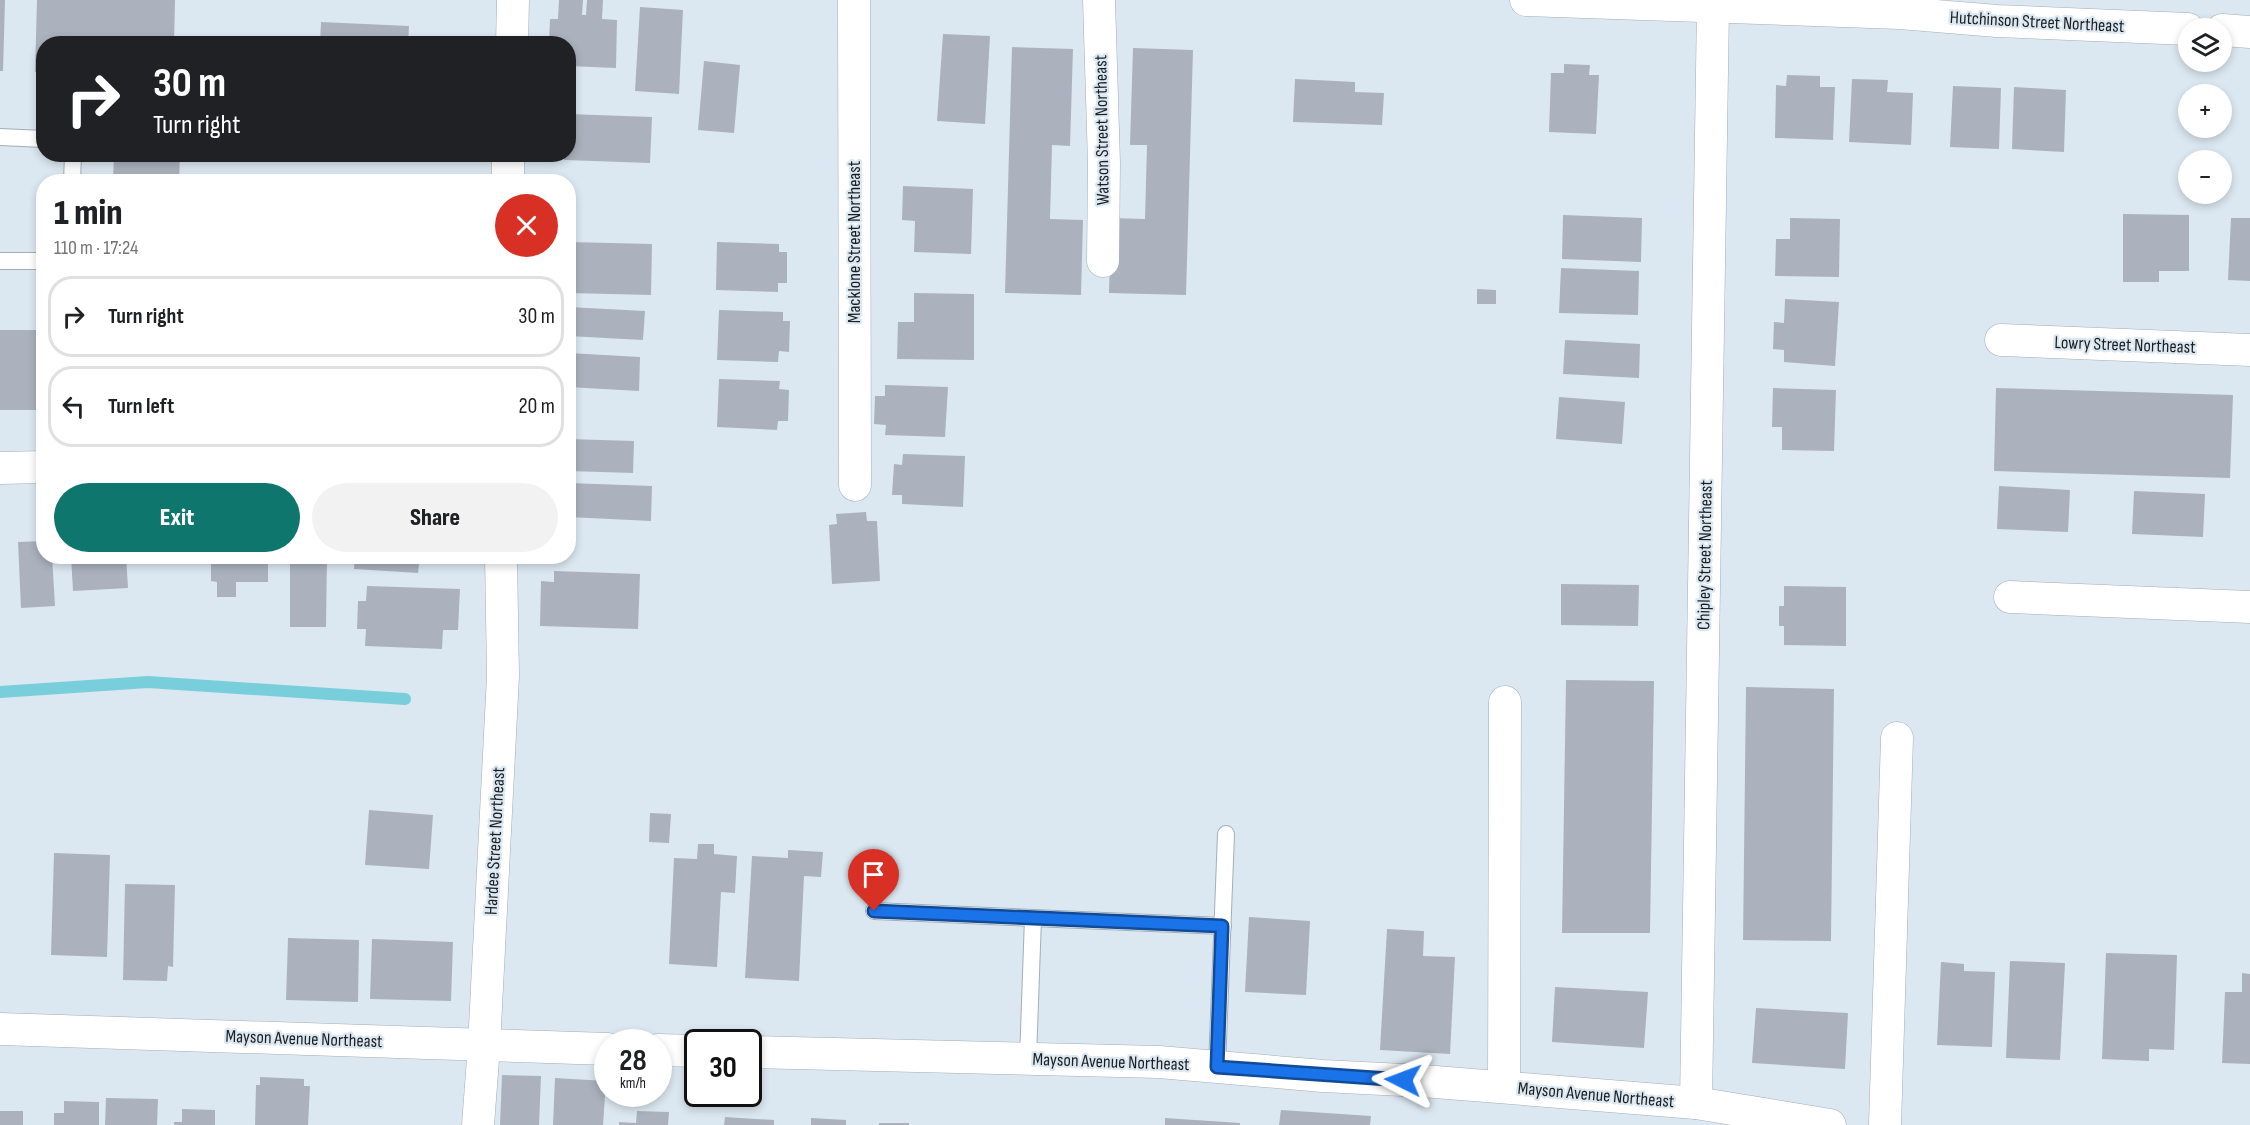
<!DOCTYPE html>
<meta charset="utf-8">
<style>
body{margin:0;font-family:"Sofia Sans Condensed",sans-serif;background:#f2f2f2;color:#202124;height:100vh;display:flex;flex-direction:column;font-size:22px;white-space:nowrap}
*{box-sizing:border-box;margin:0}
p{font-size:20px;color:#757577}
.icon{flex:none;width:33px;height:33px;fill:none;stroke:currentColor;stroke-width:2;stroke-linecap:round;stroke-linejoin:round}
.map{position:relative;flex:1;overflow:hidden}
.side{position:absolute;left:36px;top:174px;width:540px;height:390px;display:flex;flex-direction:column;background:#fff;border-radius:24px;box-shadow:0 3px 9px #0003}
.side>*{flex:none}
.hud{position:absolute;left:36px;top:36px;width:540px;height:126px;border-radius:24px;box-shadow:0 3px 9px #0003;background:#202124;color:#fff;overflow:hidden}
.buttons{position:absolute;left:2178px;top:18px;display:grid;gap:12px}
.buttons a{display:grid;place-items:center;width:54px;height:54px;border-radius:50%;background:#fff;box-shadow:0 3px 9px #0003;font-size:30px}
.speed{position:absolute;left:594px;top:1029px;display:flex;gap:12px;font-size:30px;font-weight:700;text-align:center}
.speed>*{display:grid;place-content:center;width:78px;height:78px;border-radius:50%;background:#fff;box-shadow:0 3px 9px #0003;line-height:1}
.speed small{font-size:15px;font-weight:400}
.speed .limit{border:3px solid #111;border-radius:9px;background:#fff;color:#111}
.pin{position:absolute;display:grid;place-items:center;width:51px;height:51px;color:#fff;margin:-62px -26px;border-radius:50% 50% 50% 0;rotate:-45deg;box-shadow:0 0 6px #0007}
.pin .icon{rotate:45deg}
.me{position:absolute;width:66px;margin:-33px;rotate:273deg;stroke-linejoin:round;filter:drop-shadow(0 0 4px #0008)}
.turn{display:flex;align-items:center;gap:21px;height:126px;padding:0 18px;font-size:27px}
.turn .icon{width:78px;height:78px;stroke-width:2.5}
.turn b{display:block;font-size:42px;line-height:51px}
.round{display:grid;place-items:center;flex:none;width:63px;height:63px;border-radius:32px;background:#f2f2f2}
.headline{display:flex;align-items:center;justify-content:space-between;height:102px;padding:0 18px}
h1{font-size:36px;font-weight:800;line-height:45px}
.cta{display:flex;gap:12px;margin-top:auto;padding:12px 18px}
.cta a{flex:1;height:69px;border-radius:36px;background:#0f766e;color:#fff;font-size:24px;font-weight:800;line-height:69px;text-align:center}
.cta a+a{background:#f2f2f2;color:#202124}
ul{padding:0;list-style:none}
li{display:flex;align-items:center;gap:18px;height:81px;margin:0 12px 9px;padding:0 6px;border:3px solid #e0e0e0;border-radius:24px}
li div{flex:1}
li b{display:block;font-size:22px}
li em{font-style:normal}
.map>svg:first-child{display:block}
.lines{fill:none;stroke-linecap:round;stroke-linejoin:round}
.stream{stroke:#79cedb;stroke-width:12}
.building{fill:#abb2bd}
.service-casing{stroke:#a3aeb7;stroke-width:18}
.minor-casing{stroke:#a3aeb7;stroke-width:33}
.service{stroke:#fff;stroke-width:16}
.minor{stroke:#fff;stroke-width:32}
.route-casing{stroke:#114b97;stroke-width:15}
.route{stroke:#1a73e8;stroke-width:10}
.labels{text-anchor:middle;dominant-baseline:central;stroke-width:4.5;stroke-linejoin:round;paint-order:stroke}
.street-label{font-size:18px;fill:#1a1e21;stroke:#dce8f1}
</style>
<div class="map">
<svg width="2250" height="1125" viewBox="0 0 2250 1125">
<rect width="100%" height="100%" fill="#dce8f1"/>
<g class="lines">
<polyline class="stream" points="0,692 148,682 405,699"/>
</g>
<g class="building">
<polygon points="0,0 5,0 3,71 0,71"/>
<polygon points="37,0 175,0 174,44 44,44 44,73 35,72"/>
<polygon points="559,0 583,0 582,15 586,15 587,0 603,0 602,19 617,20 616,68 568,66 568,44 549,44 550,19 558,19"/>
<polygon points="640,7 683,10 679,94 635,91"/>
<polygon points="321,22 409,26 408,44 320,44"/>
<polygon points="943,34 990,36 985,124 937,121"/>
<polygon points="1012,47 1073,49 1070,146 1052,145 1050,219 1083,220 1081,295 1005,293"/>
<polygon points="1133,48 1193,50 1186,295 1109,293 1111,218 1145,219 1147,145 1130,145"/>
<polygon points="704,61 740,65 734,133 698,130"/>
<polygon points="1564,64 1590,65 1589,75 1599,75 1596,134 1549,132 1551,73 1564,73"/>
<polygon points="1787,75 1820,76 1820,87 1835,87 1833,140 1775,138 1776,85 1786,86"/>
<polygon points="1295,79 1355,82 1355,92 1384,93 1382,125 1293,122"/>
<polygon points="1852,79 1888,80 1887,92 1913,93 1911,145 1849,142"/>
<polygon points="1953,86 2001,88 1999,149 1950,147"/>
<polygon points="2014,87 2066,90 2064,152 2012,149"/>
<polygon points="568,114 652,117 650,163 564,160 564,154 568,154"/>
<polygon points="114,154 180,154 179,182 113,182"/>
<polygon points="903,186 973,189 971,254 914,252 915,221 902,220"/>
<polygon points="2123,214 2189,215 2189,271 2159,271 2159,282 2123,282"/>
<polygon points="1563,215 1642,218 1641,262 1562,259"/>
<polygon points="1790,218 1840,219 1839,277 1775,276 1776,239 1790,239"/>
<polygon points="2231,218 2250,218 2250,281 2228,280"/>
<polygon points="568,242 652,244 651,295 568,293"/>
<polygon points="717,242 779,244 779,252 787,252 787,283 778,283 778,292 716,290"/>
<polygon points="1561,268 1639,271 1638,315 1559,313"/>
<polygon points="1477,289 1496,290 1496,304 1477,304"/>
<polygon points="914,293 974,294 974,360 897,359 898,322 914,322"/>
<polygon points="1785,299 1839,302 1835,366 1784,362 1784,350 1773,349 1774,322 1784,323"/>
<polygon points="568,307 645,311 643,340 568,336"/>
<polygon points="719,310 783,312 783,321 790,321 789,352 779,351 778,362 717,360"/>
<rect x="0" y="330" width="44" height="80"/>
<polygon points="1565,340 1640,344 1639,378 1563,374"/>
<polygon points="568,353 640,357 639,391 568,387"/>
<polygon points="719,379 780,381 779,389 789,390 788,421 778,421 777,430 717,427"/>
<polygon points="885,385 948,387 945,437 885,435 886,425 874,424 875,396 885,396"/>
<polygon points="1773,388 1836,390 1834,451 1782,450 1782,427 1772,427"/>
<polygon points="1996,388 2233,395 2230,478 1994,471"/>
<polygon points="1559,397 1625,402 1622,444 1556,439"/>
<polygon points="568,439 634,441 633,473 568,471"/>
<polygon points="903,454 965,456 963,507 902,504 902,495 892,495 894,464 902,465"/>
<polygon points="568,483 652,486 651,521 568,517"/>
<polygon points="1999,486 2070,490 2068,532 1997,529"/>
<polygon points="2134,491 2205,494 2203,537 2132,534"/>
<polygon points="866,512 867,521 877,521 880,581 832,584 829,525 837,524 836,514"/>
<polygon points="44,541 44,556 52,556 55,606 21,608 18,542"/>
<polygon points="71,556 126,556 128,588 73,591"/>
<polygon points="211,556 268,556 268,582 236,582 236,597 217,597 217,582 211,581"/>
<polygon points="290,556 327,556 326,627 290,627"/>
<polygon points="355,556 420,556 418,573 354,569"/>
<polygon points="554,571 640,574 638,629 540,626 541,581 554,582"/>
<polygon points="1561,584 1639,585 1638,626 1561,625"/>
<polygon points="367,586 460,589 458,630 443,630 442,649 365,646 366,629 357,629 358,601 366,601"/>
<polygon points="1784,586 1846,587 1846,646 1784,645 1784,626 1779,626 1779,606 1784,606"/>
<polygon points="1566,680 1654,681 1650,933 1562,933"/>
<polygon points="1746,687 1834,689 1831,941 1743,940"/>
<polygon points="369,810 433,815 429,869 365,865"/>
<polygon points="650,813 671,814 669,843 649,842"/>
<polygon points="698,844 714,844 714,854 737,856 735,893 721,892 717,967 669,964 674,858 697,859"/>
<polygon points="788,850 823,852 821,877 804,876 799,981 745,978 752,856 788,858"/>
<polygon points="54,853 110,855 107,957 51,955"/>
<polygon points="125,884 175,885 173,967 168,966 167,981 123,980"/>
<polygon points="1249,917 1310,921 1306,995 1245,992"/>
<polygon points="1387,929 1424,931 1423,956 1455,957 1450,1054 1380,1050"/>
<polygon points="288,938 359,940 358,1002 286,1000"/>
<polygon points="372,939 453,942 451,1001 370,999"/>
<polygon points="2106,953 2177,955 2174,1050 2149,1049 2149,1061 2102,1059"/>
<polygon points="2010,961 2065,963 2060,1060 2006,1058"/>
<polygon points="1941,962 1964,964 1964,971 1995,972 1992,1047 1937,1045"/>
<polygon points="2242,973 2250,974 2250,1064 2222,1063 2225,992 2242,992"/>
<polygon points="1555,987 1648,992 1644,1048 1552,1042"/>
<polygon points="1756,1008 1848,1013 1845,1069 1752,1063"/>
<polygon points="502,1075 541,1076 539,1125 500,1125"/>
<polygon points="260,1077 304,1079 304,1086 310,1086 308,1125 255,1125 256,1085 260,1085"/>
<polygon points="555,1078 606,1081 603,1125 553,1125"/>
<polygon points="106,1098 158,1099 157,1125 105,1125"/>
<polygon points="64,1101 99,1102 99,1125 54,1125 54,1113 64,1113"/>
<polygon points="182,1109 215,1110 215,1125 174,1125 174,1122 182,1122"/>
<polygon points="1281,1110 1371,1116 1370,1125 1279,1125"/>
<rect x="0" y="1111" width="23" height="14"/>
<polygon points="637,1111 669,1112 668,1125 619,1125 619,1122 636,1123"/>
<polygon points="725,1117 774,1120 774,1125 724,1125"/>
<polygon points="811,1118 846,1120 846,1125 811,1125"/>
<polygon points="1165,1118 1240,1123 1240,1125 1165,1125"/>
<rect x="879" y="1123" width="30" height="2"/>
</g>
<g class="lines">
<g class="service-casing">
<g id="service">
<polyline points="0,137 44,139"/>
<polyline points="72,182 73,154"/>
<polyline points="0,261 44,261"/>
<polyline points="874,911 1033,918 1028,1059"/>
<polyline points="1033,918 1223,926"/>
<polyline points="1217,1067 1226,834"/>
</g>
</g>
<g class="minor-casing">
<g id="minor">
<polyline points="854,0 855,485"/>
<polyline points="1099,0 1104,163 1103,261"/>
<polyline points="1526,0 1900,13 1997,21 2188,29"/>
<polyline points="2222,30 2250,32"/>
<polyline points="512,44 513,0"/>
<polyline points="508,182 508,154"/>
<polyline points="2001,340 2250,350"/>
<polyline points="0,468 44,467"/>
<polyline points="2010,597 2250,607"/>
<polyline points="0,1029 608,1049"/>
<polyline points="658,1050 698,1051"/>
<polyline points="748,1052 1159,1062 1323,1076 1423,1081 1696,1103 1830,1125"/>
<polyline points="1504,1087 1505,702"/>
<polyline points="1696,1103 1713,7"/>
<polyline points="478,1125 484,1046 503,676 501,556"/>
<polyline points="1885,1125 1897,738"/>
</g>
</g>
<use href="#service" class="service"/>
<use href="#minor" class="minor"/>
</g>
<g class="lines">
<g class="route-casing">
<polyline id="route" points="874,911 1222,926 1217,1067 1403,1080"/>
</g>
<use href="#route" class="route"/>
</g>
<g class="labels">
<g class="street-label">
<text transform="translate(2037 22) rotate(3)">Hutchinson Street Northeast</text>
<text transform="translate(1102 130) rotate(-91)">Watson Street Northeast</text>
<text transform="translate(854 242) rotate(-90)">Macklone Street Northeast</text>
<text transform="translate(2125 345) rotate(2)">Lowry Street Northeast</text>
<text transform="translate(1705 555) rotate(-89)">Chipley Street Northeast</text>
<text transform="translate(495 841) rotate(-87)">Hardee Street Northeast</text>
<text transform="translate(304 1039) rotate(2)">Mayson Avenue Northeast</text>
<text transform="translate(1111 1062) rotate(2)">Mayson Avenue Northeast</text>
<text transform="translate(1596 1095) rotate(5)">Mayson Avenue Northeast</text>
</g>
</g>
</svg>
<div class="buttons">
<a><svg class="icon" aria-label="layers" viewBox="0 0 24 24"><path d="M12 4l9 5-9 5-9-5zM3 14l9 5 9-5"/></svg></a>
<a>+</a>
<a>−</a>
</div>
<div class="speed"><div>28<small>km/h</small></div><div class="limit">30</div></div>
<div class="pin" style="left:874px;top:911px;background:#d93025"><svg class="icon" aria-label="arrive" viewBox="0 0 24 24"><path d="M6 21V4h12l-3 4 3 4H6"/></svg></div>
<svg class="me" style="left:1403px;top:1080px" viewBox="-20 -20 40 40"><path d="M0-17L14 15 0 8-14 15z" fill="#1a73e8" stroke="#fff" stroke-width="4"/></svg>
<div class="hud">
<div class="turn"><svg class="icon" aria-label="right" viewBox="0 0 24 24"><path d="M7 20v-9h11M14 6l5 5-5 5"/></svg><div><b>30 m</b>Turn right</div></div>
</div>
<section class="side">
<div class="headline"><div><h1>1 min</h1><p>110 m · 17:24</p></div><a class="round" style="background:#d93025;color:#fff"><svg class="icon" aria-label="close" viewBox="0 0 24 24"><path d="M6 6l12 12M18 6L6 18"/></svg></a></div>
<ul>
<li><svg class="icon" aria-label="right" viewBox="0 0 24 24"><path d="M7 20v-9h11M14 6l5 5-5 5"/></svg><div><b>Turn right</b></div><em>30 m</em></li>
<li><svg class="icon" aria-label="left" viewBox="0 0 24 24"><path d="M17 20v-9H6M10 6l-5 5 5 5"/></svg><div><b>Turn left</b></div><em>20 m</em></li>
</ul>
<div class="cta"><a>Exit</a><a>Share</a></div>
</section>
</div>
